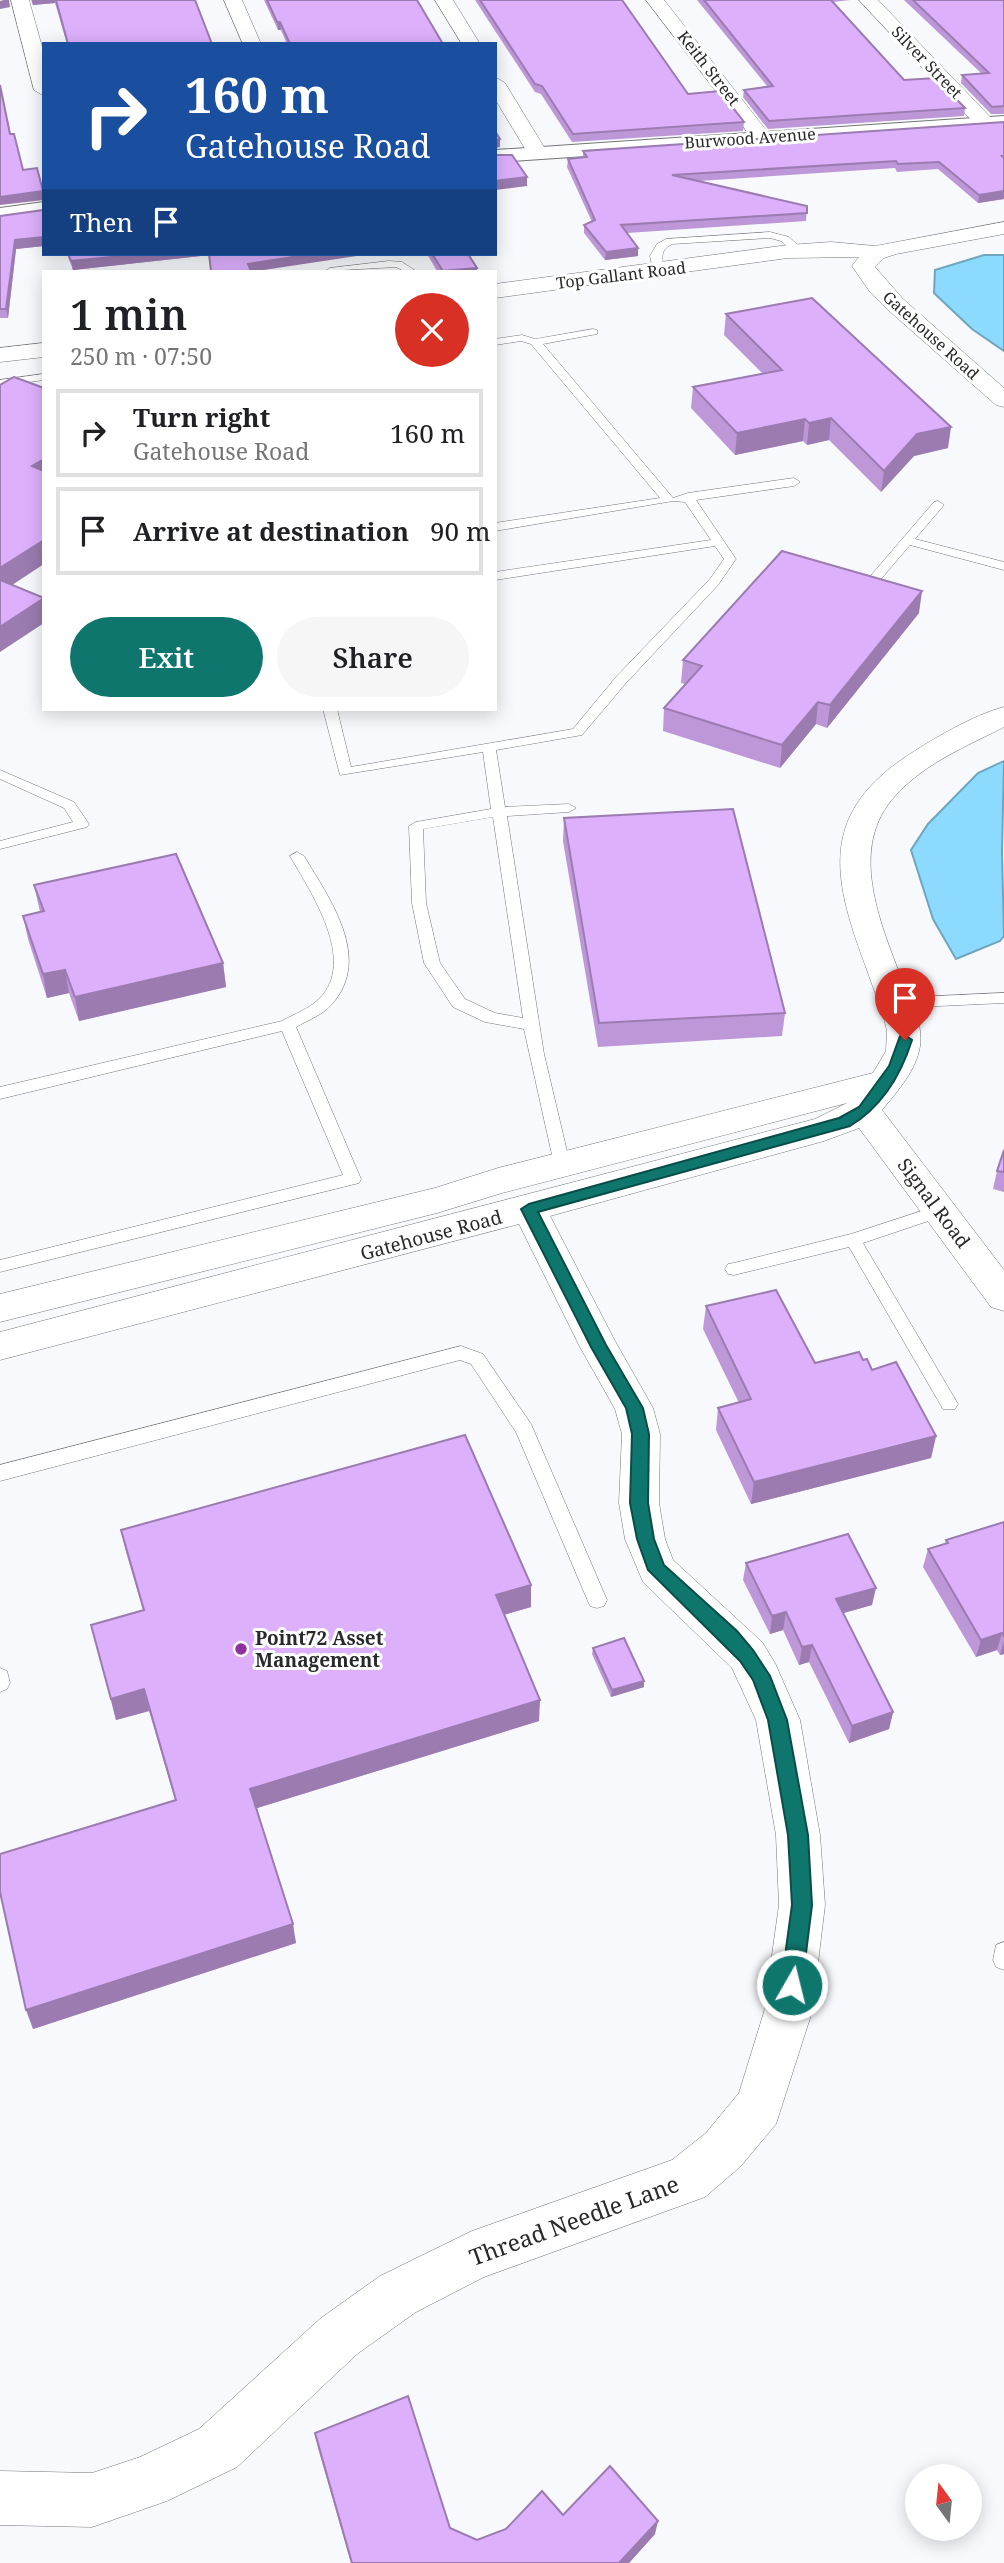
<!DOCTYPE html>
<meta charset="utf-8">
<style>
body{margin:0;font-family:"Noto Serif",serif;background:#f6f6f6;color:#202124;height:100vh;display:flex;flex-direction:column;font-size:26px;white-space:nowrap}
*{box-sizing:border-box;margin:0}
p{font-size:23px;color:#757577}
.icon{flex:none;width:38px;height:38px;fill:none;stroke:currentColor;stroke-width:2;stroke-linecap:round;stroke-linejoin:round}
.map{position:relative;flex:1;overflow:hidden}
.details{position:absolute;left:42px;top:270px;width:455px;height:441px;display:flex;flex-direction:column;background:#fff;border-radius:0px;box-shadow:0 4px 18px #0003}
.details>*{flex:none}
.hud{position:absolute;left:42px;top:42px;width:455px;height:214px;border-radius:0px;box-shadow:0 4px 18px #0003;background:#1a4fa0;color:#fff;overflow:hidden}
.needle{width:46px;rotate:345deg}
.controls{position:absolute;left:905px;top:2464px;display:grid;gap:14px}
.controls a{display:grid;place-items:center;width:77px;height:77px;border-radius:50%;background:#fff;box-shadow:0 4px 18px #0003;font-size:35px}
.pin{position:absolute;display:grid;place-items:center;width:60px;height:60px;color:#fff;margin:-72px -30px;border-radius:50% 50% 50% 0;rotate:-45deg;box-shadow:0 0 7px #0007}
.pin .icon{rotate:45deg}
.me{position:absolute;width:77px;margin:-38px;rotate:8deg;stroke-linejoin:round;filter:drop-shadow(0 0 5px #0008)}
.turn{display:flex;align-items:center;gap:24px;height:147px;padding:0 28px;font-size:32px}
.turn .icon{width:91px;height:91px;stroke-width:2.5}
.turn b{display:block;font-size:49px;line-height:60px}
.then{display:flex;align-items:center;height:66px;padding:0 28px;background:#0003;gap:14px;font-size:26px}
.round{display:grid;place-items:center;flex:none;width:74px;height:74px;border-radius:37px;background:#f6f6f6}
.summary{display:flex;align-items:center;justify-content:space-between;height:119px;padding:0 28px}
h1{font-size:42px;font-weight:600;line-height:52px}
.cta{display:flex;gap:14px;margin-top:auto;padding:14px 28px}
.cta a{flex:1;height:80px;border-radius:42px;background:#0f766e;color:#fff;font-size:28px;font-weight:600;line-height:80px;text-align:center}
.cta a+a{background:#f6f6f6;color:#202124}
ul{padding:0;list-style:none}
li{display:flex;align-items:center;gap:21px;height:88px;margin:0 14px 10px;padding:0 14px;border:4px solid #e0e0e0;border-radius:0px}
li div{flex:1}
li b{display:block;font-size:26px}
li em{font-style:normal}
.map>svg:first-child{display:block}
.water{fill:#8cdbfe;stroke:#6ea6be;stroke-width:2}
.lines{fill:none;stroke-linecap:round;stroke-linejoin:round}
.service-casing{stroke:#737577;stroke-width:1}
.minor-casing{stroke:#737577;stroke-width:1}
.tertiary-casing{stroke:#737577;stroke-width:2}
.service{fill:#fff;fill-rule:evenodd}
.minor{fill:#fff;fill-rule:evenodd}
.tertiary{fill:#fff;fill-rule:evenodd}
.wall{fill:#be97d9}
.shaded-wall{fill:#9b7bb0}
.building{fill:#ddb0fc;stroke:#9b7bb0;stroke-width:2}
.route{fill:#0f766e;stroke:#0a4d48;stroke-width:2}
.poi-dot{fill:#8e339d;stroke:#fff;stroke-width:2.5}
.labels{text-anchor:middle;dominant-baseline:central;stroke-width:6;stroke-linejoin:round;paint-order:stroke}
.far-street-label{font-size:16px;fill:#28292a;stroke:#fff}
.street-label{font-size:19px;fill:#28292a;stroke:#fff}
.poi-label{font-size:19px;font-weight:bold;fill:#28292a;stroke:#fff;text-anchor:start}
.near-street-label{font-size:23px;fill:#28292a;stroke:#fff}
</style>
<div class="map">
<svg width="1004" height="2563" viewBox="0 0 1004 2563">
<rect width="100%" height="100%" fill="#f7f9fc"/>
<g class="water">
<polygon points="984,255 1004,255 1004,351 972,329 934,293 935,270"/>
<polygon points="1004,761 1002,852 1004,936 1000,941 956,959 933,919 911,850 928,824 978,773"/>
</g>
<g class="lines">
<g class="service-casing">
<g id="service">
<path d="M770,232l19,5 13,12 -9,2 -12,-10 -11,-3 -98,6c-15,8 -7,15 -10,28l-9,-2 -3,-14 7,-12 9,-5z"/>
<polygon points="389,261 402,262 416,271 404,271 396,267 325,271 330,268"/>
<path d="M593,329l4,1v4l-54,10 130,154 15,-5 106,-15 6,4 -6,4 -98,14 40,59 -18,26 -92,98 -44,52 -86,15 9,57 64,-3 7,4 -7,4 -62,4 37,238 26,110 -8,6 -8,-6 -30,-135 -39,-7 -32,-15 -29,-44 -12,-60 -3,-77 7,-4 75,-13 -8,-57 -143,23 -17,-66h14l14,58 222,-38 43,-52 94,-98 14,-20 -9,-13 -220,34v-8l216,-32 -26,-38 -12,-1 -178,30v-8l165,-25 -129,-154 -10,-3 -26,4v-6l27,-4 13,4zM493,817l30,201 -28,-5 -30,-14 -25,-36 -14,-60 -3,-74z"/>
<polygon points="44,374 44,380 0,386 0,380"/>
<polygon points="938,501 944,505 915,539 1004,562 1004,570 910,545 875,586 867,586 867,580 934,502"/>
<polygon points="0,770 74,802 89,824 87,827 0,849 0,841 73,822 64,808 0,779"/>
<path d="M297,852l7,4c25,42 69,102 28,148 -9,11 -24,16 -36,23l65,152 -2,4 -359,89v-12l343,-85 -61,-144 -282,68v-12l282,-66c12,-7 27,-12 37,-22 39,-38 -9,-108 -29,-143z"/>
<polygon points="1004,993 1004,1003 895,1008 887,1003 895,998"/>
<polygon points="940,1205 946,1207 949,1211 946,1215 863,1243 958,1404 955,1409 943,1409 849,1247 734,1275 728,1274 725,1269 728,1264 734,1263 851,1234"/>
<polygon points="461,1346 483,1354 531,1424 607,1600 604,1606 597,1608 590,1606 516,1432 471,1364 460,1360 0,1481 0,1465"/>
<polygon points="0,1668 7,1671 10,1683 7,1689 0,1692"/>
<polygon points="1004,1942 1004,1970 996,1967 993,1960 996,1945"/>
</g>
</g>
<g class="minor-casing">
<g id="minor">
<polygon points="11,0 29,0 44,54 44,96 34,90"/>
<polygon points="224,0 242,0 261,44 243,44"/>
<polygon points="435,0 453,0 480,44 462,44"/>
<polygon points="646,0 664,0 769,134 772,138 769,142 755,142"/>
<polygon points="859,0 878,0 993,120 996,124 993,128 979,128"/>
<polygon points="495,77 505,83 547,152 544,156 530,156 527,152 495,99"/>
<polygon points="1004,222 1004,234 896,254 884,258 875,267 903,299 1004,388 1004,407 996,405 887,309 870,292 852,266 859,257 788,258 495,298 495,284 788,245 831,242 875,246"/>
<polygon points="44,343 44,357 0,362 0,348"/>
<path d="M1004,707v20c-37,19 -79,36 -108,68 -49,52 -16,127 6,185 9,21 21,43 18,66 -3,23 -23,46 -38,64l122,160v41l-13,-4 -132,-179 -35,13 -274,75 65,125 38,67 7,26 -1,69 6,36 8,21 89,82 13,21 25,57 20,115 5,70 -13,107 -36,112 -36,43 -35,30 -221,80 -68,35 -59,42 -120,113 -70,34 -75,26 -92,-2v-54l92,2 48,-16 59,-28 122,-111 59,-42 92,-45 200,-71 34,-27 33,-40 25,-81 15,-107 -3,-70 -20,-115 -24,-52 -89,-86 -18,-43 -6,-36 3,-69 -7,-25 -35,-62 -61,-123 -519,136v-28l815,-213 32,-16 -345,90 -65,20 -437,109v-28l435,-106 63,-20 375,-95 13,-22 1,-20c-4,-21 -13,-40 -20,-61 -32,-86 -51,-152 37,-212 27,-18 69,-43 100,-51z"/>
</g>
</g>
<g class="tertiary-casing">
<g id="tertiary">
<polygon points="1004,116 1004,128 495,162 495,150"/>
<polygon points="44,202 44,216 0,222 0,208"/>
</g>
</g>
<use href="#service" class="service"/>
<use href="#minor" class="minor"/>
<use href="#tertiary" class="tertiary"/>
</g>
<g class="wall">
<polygon points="31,0 195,0 212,44 67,44 55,3 33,5"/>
<polygon points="264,0 417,0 443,44 287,44 281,30 278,30"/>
<polygon points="475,0 622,0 688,94 744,122 743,131 572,142 541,94 535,92"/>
<polygon points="697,0 850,0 833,2 904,80 965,108 964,116 768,129 743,97 744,90 767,86"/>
<polygon points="904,0 1004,0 1004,114 991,114 961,83 962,75 981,73"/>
<polygon points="1004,122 1004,199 978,203 938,169 897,172 895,168 699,181 807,206 806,221 627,233 638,248 638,256 605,260 584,233 584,225 592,222 567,167 568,159 583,157 583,151"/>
<polygon points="44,207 44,246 16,249 8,318 0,318 0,216 43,210"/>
<polygon points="67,254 370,254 353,256 210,255 73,270"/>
<polygon points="427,254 468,254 477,271 437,271"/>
<polygon points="726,314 948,448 914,456 881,492 829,440 807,445 803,441 735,455 691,408 693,387 762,373 724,335"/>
<polygon points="919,613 827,728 816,724 780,768 663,731 664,708 686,684 681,683 683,660"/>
<polygon points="564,818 785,1013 782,1036 598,1047 563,841"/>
<polygon points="34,885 223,963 226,987 79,1021 69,993 47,998 28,939 23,916 40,912"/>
<polygon points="1004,1150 1004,1192 993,1189 997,1171"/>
<polygon points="706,1306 815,1363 863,1360 936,1436 931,1458 751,1504 716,1430 718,1408 739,1403 703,1329"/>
<polygon points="1004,1522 1004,1654 1000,1655 997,1650 976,1657 923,1567 928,1549 945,1544 946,1540"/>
<polygon points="121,1530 531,1607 504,1615 539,1721 257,1808 296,1943 33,2029 175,1800 149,1711 116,1720 91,1625 143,1610 126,1552"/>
<polygon points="746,1563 872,1605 843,1613 893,1712 889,1729 849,1743 809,1662 799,1665 783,1630 770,1634 743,1580"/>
<polygon points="593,1648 644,1681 644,1687 611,1697 592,1654"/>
<polygon points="315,2433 450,2528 477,2540 563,2515 655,2534 629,2563 351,2563 318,2448"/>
</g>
<g class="shaded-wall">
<polygon points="4,0 9,0 10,7 0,9 0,1"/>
<polygon points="32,0 55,0 55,3 33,5"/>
<polygon points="277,22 280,22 281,30 278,30"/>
<polygon points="500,139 500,147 495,148 495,140"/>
<polygon points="527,177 527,186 495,190 495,181"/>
<polygon points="43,191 44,200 0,205 0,197"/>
<polygon points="1004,191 1004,199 978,203 979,195"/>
<polygon points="44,237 44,246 16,249 8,318 6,309 15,240"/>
<polygon points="638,248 638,256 605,260 606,252"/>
<polygon points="141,254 209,254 210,255 73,270 71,261"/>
<polygon points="312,254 370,254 257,271 249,271 248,264"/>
<polygon points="477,268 477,271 452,271"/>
<polygon points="831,418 829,440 807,445 809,423"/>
<polygon points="805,419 803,441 735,455 737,433"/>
<polygon points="951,427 948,448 914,456 881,492 884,471 917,434"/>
<polygon points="44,459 44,483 32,466"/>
<polygon points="44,540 44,564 0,593 0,568"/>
<polygon points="922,591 919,613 827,728 830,705"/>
<polygon points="44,598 44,623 0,652 0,627"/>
<polygon points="818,702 816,724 780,768 782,745"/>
<polygon points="223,963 226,987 79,1021 75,997"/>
<polygon points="65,970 69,993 47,998 43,974"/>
<polygon points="936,1436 931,1458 751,1504 754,1482"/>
<polygon points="531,1585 531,1607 496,1617 496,1595"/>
<polygon points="876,1588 872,1605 833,1616 836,1599"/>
<polygon points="786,1612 783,1630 770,1634 772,1616"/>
<polygon points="1002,1633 997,1650 976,1657 981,1640"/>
<polygon points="1004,1641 1004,1654 1000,1655"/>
<polygon points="812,1645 809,1662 799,1665 802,1647"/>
<polygon points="644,1681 644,1687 611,1697 612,1690"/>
<polygon points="144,1689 149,1711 116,1720 111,1699"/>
<polygon points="540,1700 539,1721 254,1809 250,1789"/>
<polygon points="893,1712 889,1729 849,1743 852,1726"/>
<polygon points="293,1924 296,1943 33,2029 26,2010"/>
<polygon points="658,2521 655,2534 629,2563 619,2563"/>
</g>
<g class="building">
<polygon points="56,0 195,0 212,44 68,44"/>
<polygon points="267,0 417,0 443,44 290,44 280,22 277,22"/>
<polygon points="480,0 622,0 688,94 720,91 744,122 573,134 542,86 535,84"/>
<polygon points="704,0 831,0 904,80 936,78 965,108 769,121 744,90 773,86"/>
<polygon points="913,0 1004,0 1004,106 992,107 962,75 989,73"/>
<polygon points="0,85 10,134 14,134 23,170 37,168 43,191 0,197"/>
<polygon points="1004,122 1004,156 1002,156 1004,158 1004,191 979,195 939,162 898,164 896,161 672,175 807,206 807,213 621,225 638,248 606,252 584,225 595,220 568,159 587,157 583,151"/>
<polygon points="495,131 500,139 495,140"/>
<polygon points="495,155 512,155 527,177 495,181"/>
<polygon points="44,207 44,237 15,240 6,309 0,309 0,216 43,210"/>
<polygon points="68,254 141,254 71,261"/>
<polygon points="209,254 312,254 248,264 251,271 211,271"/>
<polygon points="432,254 468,254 477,268 443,271"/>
<polygon points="812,298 951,427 917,434 884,471 831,418 809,423 805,419 737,433 693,387 782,370 726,314"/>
<polygon points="14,377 44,388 44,459 32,466 44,471 44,540 0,568 0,385"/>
<polygon points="782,551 922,591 830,705 818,702 782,745 664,708 702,666 683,660"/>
<polygon points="0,580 44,598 0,627"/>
<polygon points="733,809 785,1013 599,1023 564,818"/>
<polygon points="176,854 223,963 75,997 65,970 43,974 23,916 44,911 34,885"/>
<polygon points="1004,1150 1004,1172 997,1171"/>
<polygon points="776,1290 815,1363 859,1352 863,1360 867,1359 872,1370 896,1362 936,1436 754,1482 718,1408 751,1399 706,1306"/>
<polygon points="465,1435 531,1585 496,1595 540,1700 250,1789 293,1924 26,2010 0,1892 0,1854 176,1800 144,1689 111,1699 91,1625 144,1610 121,1530"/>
<polygon points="1004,1522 1004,1636 1002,1633 981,1640 928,1549 948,1543 946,1540"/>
<polygon points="848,1534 876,1588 836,1599 893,1712 852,1726 812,1645 802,1647 786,1612 772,1616 746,1563"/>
<polygon points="624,1638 644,1681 612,1690 593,1648"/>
<polygon points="408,2396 450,2528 477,2540 506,2529 542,2491 563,2515 610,2466 658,2521 619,2563 352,2563 315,2433"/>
</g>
<path class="route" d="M905,1035l7,5c-11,35 -29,66 -62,86l-312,86 68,133 37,63 6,26 -1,69 6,36 10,26 73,66 16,19 17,26 17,44 21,115 4,70 -10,80 -3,7 -7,3 -8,-3 -3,-7 11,-80 -4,-70 -20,-115 -15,-40 -13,-19 -92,-91 -11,-31 -7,-36 2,-69 -6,-26 -35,-61 -70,-138 8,-5 310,-86 20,-11 11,-15 19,-26 11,-30z"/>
<circle class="poi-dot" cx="241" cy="1649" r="7"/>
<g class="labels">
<g class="far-street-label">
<text transform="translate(927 62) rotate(46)">Silver Street</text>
<text transform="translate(709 68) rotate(52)">Keith Street</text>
<text transform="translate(750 138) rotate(-4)">Burwood Avenue</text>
<text transform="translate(621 275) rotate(-7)">Top Gallant Road</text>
<text transform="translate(931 335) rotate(42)">Gatehouse Road</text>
</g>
<g class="street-label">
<text transform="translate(934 1203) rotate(53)">Signal Road</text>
<text transform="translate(431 1235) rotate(-15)">Gatehouse Road</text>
</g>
<g class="poi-label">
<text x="255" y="1638">Point72 Asset<tspan x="255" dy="22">Management</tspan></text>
</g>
<g class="near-street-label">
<text transform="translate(574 2220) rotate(-20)">Thread Needle Lane</text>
</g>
</g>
</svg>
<div class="controls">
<a><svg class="needle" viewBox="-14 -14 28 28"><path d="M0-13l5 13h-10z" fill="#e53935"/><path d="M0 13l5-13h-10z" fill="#757577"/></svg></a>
</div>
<div class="pin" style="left:905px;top:1040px;background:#d93025"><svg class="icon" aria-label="arrive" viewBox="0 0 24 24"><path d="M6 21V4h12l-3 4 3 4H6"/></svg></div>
<svg class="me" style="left:792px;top:1985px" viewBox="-20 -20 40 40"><circle r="17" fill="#0f766e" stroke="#fff" stroke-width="3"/><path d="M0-11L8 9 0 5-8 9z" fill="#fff"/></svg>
<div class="hud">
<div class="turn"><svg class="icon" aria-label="right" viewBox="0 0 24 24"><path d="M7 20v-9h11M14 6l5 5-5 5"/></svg><div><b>160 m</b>Gatehouse Road</div></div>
<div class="then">Then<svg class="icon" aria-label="arrive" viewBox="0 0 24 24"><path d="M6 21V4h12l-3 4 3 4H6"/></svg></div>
</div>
<section class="details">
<div class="summary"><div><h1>1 min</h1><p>250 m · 07:50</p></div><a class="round" style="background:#d93025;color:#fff"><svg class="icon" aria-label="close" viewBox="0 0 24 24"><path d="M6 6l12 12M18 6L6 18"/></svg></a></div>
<ul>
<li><svg class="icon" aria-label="right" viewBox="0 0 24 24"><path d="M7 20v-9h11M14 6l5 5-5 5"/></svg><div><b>Turn right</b><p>Gatehouse Road</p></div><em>160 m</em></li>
<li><svg class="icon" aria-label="arrive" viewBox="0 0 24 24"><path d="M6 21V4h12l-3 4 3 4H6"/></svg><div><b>Arrive at destination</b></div><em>90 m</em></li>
</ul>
<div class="cta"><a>Exit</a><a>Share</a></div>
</section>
</div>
